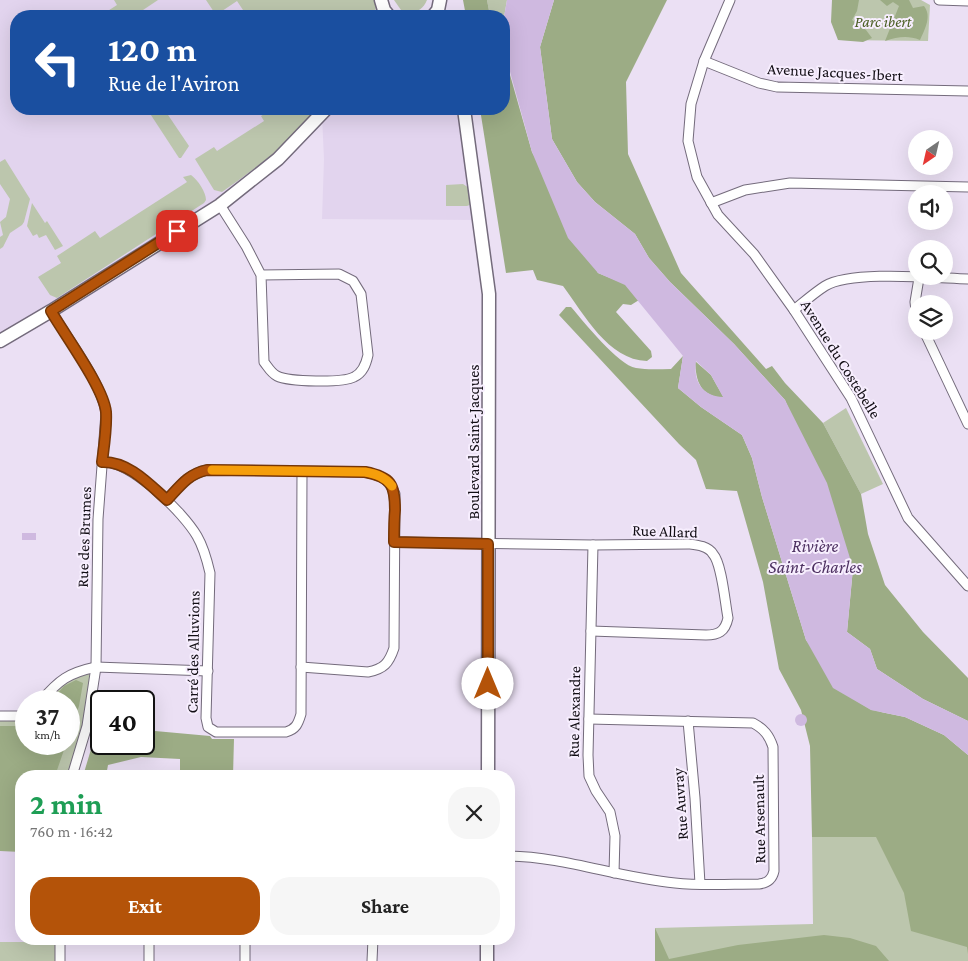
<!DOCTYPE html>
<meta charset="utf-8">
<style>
body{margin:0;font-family:"Crimson Pro",serif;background:#f6f6f6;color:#222;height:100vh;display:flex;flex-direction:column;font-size:19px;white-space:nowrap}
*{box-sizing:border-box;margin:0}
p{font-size:16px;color:#767676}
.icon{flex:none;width:28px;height:28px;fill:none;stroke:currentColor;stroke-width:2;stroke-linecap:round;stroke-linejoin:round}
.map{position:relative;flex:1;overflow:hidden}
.panel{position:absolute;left:15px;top:770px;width:500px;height:175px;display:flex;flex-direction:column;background:#fff;border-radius:20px;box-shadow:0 5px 20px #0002}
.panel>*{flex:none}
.top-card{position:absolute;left:10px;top:10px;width:500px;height:105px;border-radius:20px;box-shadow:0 5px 20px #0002;background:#1a4fa0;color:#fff;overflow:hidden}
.needle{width:32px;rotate:214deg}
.controls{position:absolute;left:908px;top:130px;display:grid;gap:10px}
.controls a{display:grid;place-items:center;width:45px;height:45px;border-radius:50%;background:#fff;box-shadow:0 5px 20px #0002;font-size:25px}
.speed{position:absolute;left:15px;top:690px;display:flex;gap:10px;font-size:25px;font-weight:700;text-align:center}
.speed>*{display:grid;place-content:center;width:65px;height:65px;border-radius:50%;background:#fff;box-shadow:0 5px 20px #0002;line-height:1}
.speed small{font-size:12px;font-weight:400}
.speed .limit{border:2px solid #111;border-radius:8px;background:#fff;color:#111}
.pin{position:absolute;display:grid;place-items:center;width:42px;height:42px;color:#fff;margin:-21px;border-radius:10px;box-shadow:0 2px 8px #0006}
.me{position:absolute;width:55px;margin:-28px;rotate:0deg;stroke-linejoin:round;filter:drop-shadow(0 0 4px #0008)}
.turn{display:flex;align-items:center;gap:18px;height:105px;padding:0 15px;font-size:22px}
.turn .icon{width:65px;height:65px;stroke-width:2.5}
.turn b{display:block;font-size:35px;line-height:42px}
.round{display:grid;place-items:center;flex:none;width:52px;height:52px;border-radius:20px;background:#f6f6f6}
.headline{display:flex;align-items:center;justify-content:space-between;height:85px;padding:0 15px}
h1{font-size:30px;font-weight:700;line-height:38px;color:#1e9e55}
.primary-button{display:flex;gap:10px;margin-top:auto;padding:10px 15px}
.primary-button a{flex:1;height:58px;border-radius:20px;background:#b45309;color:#fff;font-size:20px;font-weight:700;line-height:58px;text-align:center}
.primary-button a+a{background:#f6f6f6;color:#222}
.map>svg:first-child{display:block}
.built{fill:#e2d4ee}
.green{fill:#bcc6ad}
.forest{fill:#9cac85}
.water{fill:#cfb9e0;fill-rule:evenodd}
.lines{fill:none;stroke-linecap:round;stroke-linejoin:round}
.street-casing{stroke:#746b7c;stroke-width:11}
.secondary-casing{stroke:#746b7c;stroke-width:15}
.street{stroke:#fff;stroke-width:9}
.secondary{stroke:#fff;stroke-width:12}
.route-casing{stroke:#753606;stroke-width:12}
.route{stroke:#b45309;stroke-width:9}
.slow{stroke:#f59e0b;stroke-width:9}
.labels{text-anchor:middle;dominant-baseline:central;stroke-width:4;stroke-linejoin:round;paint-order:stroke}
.park-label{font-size:16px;font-style:italic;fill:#4b5f24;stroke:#f7eefe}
.street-label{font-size:16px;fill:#110d14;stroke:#f7eefe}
.water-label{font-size:18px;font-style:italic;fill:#4d3061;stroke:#f7eefe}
</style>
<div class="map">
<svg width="968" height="961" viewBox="0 0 968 961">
<rect width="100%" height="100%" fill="#ebe0f4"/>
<g class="built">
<polygon points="0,0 381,0 389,16 16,16 16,109 464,109 480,220 322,219 324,159 322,115 253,179 0,341"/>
<polygon points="0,816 21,833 21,939 60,939 60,942 0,942"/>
</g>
<g class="green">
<polygon points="114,0 158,0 134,16 100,16 117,5"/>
<polygon points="206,0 376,0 376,7 374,16 247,16 237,1 216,15"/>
<path d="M394,0h33c-5,12 -15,15 -26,10z"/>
<polygon points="487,0 507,0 504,17 506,57 504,54 504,16 490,16"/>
<polygon points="836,0 921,0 930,5 928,41 838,40"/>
<polygon points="147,109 164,109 189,146 181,158 179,158"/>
<path d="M273,109h43c-22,32 -63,61 -94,83l-8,-2 -19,-31 19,-12 3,4 47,-30 -3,-5z"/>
<polygon points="5,159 30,199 24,222 22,225 10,233 3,247 0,249 0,237 3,235 0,222 6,217 10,199 0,184 0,162"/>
<path d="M191,175c7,5 15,17 15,25l-2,3 -147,95 -7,-3 -12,-18 23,-14 -4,-7 38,-25 5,7 87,-56 -4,-5z"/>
<polygon points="463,184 469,188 472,204 467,206 446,206 446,185"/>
<polygon points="32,203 45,223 47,221 63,246 55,250 46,235 39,238 37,234 33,236 27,226"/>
<polygon points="846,408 883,484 861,494 823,423"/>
<polygon points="96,667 72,776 21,776 0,816 0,716 26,713 26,744 69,744 69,701 41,701 56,683"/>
<polygon points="850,697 968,755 968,961 655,961 655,928 813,924 812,837"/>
<rect x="0" y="942" width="60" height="19"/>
</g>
<g class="forest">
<polygon points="463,0 487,0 490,16 466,16"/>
<polygon points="554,0 667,0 626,82 628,154 681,273 766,369 772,366 785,383 823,423 861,494 868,534 885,585 923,632 968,678 968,721 923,699 877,669 870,649 847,632 853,568 785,400 734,344 670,282 649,258 635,234 595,202 577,182 552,139 540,47"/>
<polygon points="832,0 859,0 857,11 852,20 866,30 872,38 863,42 838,40 831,22"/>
<path d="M880,0h29l4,8 11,-2c8,10 1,23 -4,34 -13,-5 -22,-3 -35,1l14,-35 -6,-4 -6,4z"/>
<path d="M504,54l28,98 66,121 27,11 14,16 -8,5 -8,-1 -7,8 35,39 1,6 -5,4c-39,-1 -63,-47 -84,-75l-26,-6 -4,-10 -27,3 -26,-164h24z"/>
<path d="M566,307h5c13,15 47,58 65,61 11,2 24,1 35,1l12,-13 -5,32 23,19 41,28 10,23 10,39 44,143 44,57 21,13 34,7 39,18 24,20v199l-1,-7 -56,-16 -7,-38 -28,-56h-64l-2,-91 -9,-36 -22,-41 -16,-87 -26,-91 -31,-2 -10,-29 -17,-16 -120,-129z"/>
<path d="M695,361l16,14 13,23c-24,-2 -28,-16 -29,-37z"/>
<polygon points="76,680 83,683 79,706 69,735 69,701 51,701 64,686"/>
<polygon points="26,723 26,744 66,744 55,776 21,776 21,852 0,851 0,726 19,726"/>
<polygon points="98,726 101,727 101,744 144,744 144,730 210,736 212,739 234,739 233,776 180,776 180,759 141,757 108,765 106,776 83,776"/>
<polygon points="655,928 669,959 738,945 824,935 850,938 876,946 889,961 655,961"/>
</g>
<g class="water">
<path d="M507,0h47l-14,47 12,92 25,43 18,20 40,32 14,24 21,24 64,62 51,56 42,83 26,85 -6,64 23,17 7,20 46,30 45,22v34l-24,-20 -39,-18 -34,-7 -38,-22 -27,-48 -44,-143 -10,-39 -10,-23 -41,-28 -23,-19 5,-32 -58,-71 -27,-12 -30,-35 -36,-86 -26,-95 -2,-40zM696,361l15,14 12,22c-21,-1 -30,-16 -27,-36z"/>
<rect x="22" y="533" width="14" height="7"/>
<circle cx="801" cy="720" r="6"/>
</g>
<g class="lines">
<g class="street-casing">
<g id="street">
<polyline points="730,0 704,61 691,104 688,141 697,177 718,215 754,254 794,310 851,398 908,518 968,586"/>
<polyline points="939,0 968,1"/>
<polyline points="704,61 759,83 777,87 968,91"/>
<polyline points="711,203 745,190 790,183 968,187"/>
<path d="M220,205l26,41 15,29 3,87c4,5 7,11 13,14 12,6 66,7 77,1 9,-4 12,-13 14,-22l-7,-61 -8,-13 -14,-7 -78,1"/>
<path d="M794,310c10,-8 20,-17 31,-24 26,-16 110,-8 143,-7"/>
<path d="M51,311c17,29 50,70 55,102l-8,106 -2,148 -9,59 -15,50"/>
<polyline points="916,311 915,302 919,278"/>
<polyline points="924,331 968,424"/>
<path d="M103,462c28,-1 80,50 94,74 7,12 10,24 13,37l-4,145 2,9 8,5h70c10,-3 12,-8 15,-18l1,-242"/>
<path d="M167,500c13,-14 21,-26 40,-30l158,2c15,3 24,7 30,22l-1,154c-5,15 -10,21 -26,24l-67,-5"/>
<path d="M394,542l199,3 96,-1c8,1 19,2 24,10 9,10 12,49 15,64 -3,14 -10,17 -22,17l-115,-4"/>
<polyline points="593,545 588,755 589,776 596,791 610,812 615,836 614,873"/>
<path d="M41,701c18,-21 27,-28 55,-34l112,4"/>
<polyline points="0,716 20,716 26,713"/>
<polyline points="688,721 695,798 700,884"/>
<path d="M509,856c56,1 110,22 166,27 27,3 56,1 84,1 8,-1 13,-4 15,-13l-1,-124c-4,-12 -9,-18 -20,-24l-164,-4"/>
<polyline points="60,961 60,939"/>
<polyline points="149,961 149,939"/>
<polyline points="245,961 245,939"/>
<polyline points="372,961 373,939"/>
</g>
</g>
<g class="secondary-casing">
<g id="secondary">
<polyline points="381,0 384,10 389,16"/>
<polyline points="433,16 438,10 440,0"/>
<polyline points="464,109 489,294 488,776"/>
<polyline points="0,341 51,311 220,205 278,159 326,109"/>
<polyline points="487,961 487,939"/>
</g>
</g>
<use href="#street" class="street"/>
<use href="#secondary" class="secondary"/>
</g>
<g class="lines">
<g class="route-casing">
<path id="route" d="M177,231l-126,80c13,23 53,77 55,101 1,16 -2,34 -4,50 26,-1 47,22 65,38 13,-14 21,-26 40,-30l158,2c26,5 30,12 30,38 -1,10 -1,21 -1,32l94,2v140"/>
</g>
<use href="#route" class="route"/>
<path class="slow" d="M212,470l153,2c11,2 20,5 27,14"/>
</g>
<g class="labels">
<g class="park-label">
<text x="883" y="21">Parc ibert</text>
</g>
<g class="street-label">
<text transform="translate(835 72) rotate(3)">Avenue Jacques-Ibert</text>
<text transform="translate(841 359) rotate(58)">Avenue du Costebelle</text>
<text transform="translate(473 442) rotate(-90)">Boulevard Saint-Jacques</text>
<text transform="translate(665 531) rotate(2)">Rue Allard</text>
<text transform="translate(84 537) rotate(-88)">Rue des Brumes</text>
<text transform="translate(193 652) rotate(-89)">Carré des Alluvions</text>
<text transform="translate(574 712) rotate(-89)">Rue Alexandre</text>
<text transform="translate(680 804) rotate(-94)">Rue Auvray</text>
<text transform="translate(759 819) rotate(-91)">Rue Arsenault</text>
</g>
<g class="water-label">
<text x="815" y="546">Rivière<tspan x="815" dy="21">Saint-Charles</tspan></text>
</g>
</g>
</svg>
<div class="controls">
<a><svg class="needle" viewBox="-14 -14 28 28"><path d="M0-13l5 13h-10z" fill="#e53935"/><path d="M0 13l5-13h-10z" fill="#767676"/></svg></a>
<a><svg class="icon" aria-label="sound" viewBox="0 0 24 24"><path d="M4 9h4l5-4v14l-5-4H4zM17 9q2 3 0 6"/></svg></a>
<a><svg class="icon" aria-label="search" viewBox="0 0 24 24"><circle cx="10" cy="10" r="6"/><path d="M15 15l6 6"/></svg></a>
<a><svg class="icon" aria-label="layers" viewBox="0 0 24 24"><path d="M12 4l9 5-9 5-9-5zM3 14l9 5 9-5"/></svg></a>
</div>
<div class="speed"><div>37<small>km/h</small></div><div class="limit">40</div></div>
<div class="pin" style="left:177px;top:231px;background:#d93025"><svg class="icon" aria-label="arrive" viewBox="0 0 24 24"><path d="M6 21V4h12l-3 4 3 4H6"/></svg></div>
<svg class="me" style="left:488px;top:684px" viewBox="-20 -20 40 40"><circle r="19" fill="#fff"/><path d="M0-13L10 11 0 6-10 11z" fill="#b45309"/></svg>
<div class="top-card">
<div class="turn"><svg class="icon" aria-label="left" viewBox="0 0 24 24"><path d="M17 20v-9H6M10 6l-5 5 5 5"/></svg><div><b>120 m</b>Rue de l'Aviron</div></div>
</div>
<section class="panel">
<div class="headline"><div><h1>2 min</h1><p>760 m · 16:42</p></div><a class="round"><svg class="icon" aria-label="close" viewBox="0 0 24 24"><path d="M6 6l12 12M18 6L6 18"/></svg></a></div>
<div class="primary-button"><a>Exit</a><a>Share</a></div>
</section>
</div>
